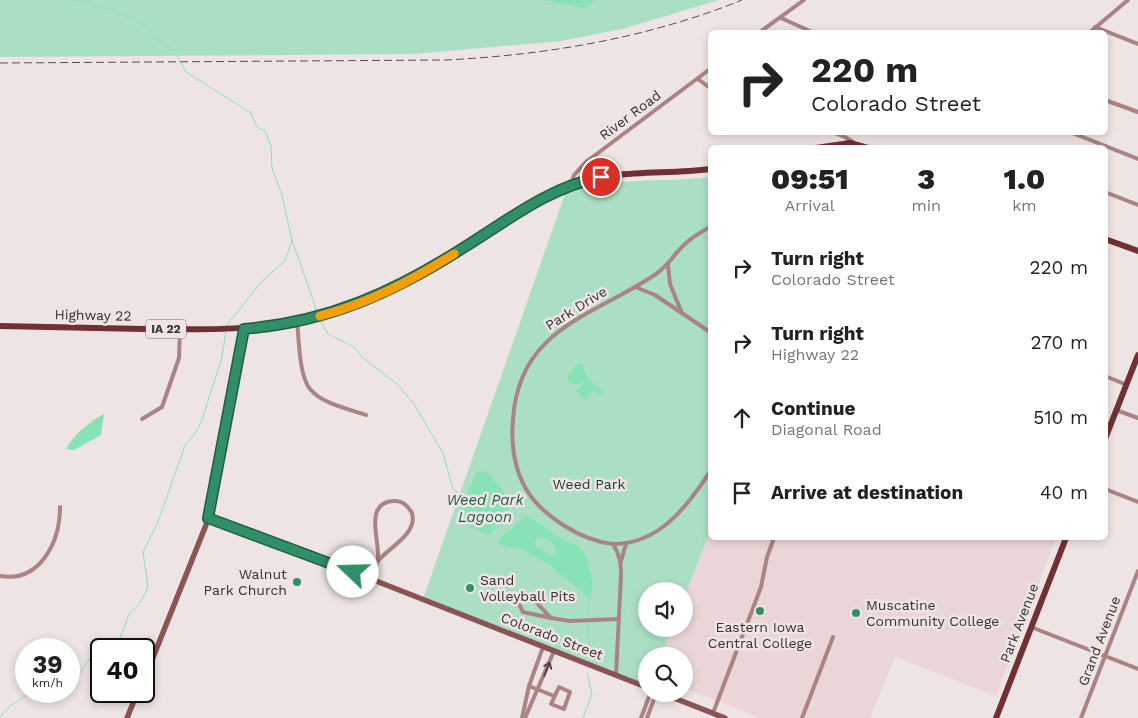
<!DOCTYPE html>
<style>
body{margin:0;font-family:"Work Sans",sans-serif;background:#f2f2f2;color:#222;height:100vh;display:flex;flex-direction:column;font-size:19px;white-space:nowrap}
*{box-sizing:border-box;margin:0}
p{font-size:16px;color:#767676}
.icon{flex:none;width:28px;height:28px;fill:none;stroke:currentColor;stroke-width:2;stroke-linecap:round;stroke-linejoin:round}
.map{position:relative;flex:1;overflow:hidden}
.side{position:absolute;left:708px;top:145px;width:400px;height:395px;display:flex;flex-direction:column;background:#fff;border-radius:8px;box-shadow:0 2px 8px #0003}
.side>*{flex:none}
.top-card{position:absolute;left:708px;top:30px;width:400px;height:105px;border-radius:8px;box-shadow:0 2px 8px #0003;background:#fff;color:#222;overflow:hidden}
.fabs{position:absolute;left:638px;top:582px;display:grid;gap:10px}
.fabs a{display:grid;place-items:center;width:55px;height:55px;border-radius:50%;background:#fff;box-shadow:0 2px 8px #0003;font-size:25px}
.speed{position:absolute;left:15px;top:638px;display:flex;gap:10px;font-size:25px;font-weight:700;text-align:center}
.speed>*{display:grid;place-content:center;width:65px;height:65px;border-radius:50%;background:#fff;box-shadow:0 2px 8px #0003;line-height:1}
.speed small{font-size:12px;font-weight:400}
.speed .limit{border:2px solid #111;border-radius:8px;background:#fff;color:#111}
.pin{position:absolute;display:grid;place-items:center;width:42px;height:42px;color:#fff;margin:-21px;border:2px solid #fff;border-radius:50%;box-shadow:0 1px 5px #0007}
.me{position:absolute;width:55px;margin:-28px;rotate:291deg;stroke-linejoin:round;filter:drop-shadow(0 0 4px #0008)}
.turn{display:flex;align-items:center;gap:18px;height:105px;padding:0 20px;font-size:22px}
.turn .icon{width:65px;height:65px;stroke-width:2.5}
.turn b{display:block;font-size:35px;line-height:42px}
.eta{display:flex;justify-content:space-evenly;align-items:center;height:85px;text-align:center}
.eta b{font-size:30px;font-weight:800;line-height:35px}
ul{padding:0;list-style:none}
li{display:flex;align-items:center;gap:15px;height:75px;padding:0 20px}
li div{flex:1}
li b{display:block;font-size:19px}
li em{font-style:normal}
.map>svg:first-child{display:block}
.built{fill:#ead6d6}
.green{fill:#abdfc4}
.water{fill:#87e2b6;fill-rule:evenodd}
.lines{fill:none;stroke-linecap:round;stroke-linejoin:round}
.stream{stroke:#87e2b6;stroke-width:1}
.street{stroke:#aa8383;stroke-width:4}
.secondary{stroke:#8a5455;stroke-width:5.5}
.primary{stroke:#713134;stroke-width:6}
.rail{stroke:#544f4f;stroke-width:1;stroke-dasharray:8 4;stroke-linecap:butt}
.oneway{stroke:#534646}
.route-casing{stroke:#1f5d43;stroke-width:12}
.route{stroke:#308f67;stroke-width:9}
.slow{stroke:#f59e0b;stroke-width:9}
.poi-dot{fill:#308f67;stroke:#efe4e4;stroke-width:2}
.labels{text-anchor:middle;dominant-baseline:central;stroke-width:5;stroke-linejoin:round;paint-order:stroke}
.shield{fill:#efe4e4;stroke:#6e6767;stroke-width:1}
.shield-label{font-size:12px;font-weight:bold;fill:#363232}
.street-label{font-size:14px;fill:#363232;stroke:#efe4e4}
.park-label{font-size:14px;fill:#143c2a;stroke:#efe4e4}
.poi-label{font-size:14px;fill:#363232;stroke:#efe4e4;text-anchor:start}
.water-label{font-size:15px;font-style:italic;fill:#1b5f43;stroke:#efe4e4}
</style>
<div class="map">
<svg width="1138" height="718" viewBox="0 0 1138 718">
<rect width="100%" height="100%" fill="#efe4e4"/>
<polygon class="built" points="710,532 710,538 1056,538 996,696 895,657 870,718 761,718 684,688 684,656 661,656 672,629 684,629 684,598"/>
<g class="green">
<polygon points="0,0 719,0 622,29 561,41 414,54 0,57"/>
<path d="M710,177v355l-26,66v-7h-38v38h26l-11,27h-15v30l-223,-87 142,-405c46,-18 97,-11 145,-17z"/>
</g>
<g class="water">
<polygon points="544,0 595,0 584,8"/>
<polygon points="579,363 583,365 587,377 604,392 600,396 593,390 586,400 576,391 584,383 582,381 578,385 568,382 569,373"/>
<path d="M104,414l-3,21 -27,15 -8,-1c8,-15 23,-27 38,-35z"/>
<path d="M483,471c14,9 32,29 23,48l-18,16 -19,-8 -12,-9 19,-45z"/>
<path d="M527,515c12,8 24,18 36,25 6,3 14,4 18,8 8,9 15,40 9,50l-42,-34 -26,-15 -22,-4 -2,-5zM538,537c9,0 14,5 18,13l-2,6 -17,-8 -2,-6z"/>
</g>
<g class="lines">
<g class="stream">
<polyline points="74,0 116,11 146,26 154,38 174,51 186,72 251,113 257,127 265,131 271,146 272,168 282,195 292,240 318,314"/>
<polyline points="319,318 328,334 354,347 363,358 396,383 414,404 443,453 453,489 465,498"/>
<polyline points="227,325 261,282 285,261 292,241"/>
<polyline points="501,524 508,531"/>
<polyline points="588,614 590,598"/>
<polyline points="588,625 590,650"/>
<polyline points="112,649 120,638 129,614 140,603 148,587 143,552 158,522 185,445 196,432 202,420 222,357 226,331"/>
<polyline points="69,676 80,673 88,660 101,655"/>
<polyline points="0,717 11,705 34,691"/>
<polyline points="583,718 592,694 587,673"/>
</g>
<g class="street">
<polyline points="781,18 812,32"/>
<polyline points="1095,27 1138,44"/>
<polyline points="760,32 804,0"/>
<polyline points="1090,32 1128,0"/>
<polyline points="698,79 710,88"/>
<polyline points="1105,100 1138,112"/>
<polyline points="832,132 845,137 853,142"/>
<polyline points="1070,132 1138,159"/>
<polyline points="571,185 574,175 586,162 710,69"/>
<polyline points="1105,192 1138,205"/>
<polyline points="668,265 670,284 681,311"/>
<polyline points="635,287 655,295 710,332"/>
<path d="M297,321c2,18 2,55 13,68 12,15 39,20 56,26"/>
<polyline points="1105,376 1127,385"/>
<polyline points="1116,410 1138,418"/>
<polyline points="142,419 162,407 179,358 180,329"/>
<polyline points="1105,489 1138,502"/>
<path d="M613,544c47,0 73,-37 97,-72"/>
<polyline points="621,561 626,544"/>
<path d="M0,576c40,7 60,-34 60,-69"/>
<path d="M371,579c3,-7 7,-15 7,-23 1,-17 -14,-54 16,-55 9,-1 14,5 18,12 6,21 -23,34 -34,48"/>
<polygon points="524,596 534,600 551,618 523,612 519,604"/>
<polyline points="551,618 570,621 619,619"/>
<polyline points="1031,627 1138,669"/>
<path d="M616,675l5,-100c0,-11 -1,-20 -8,-31 -31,-3 -71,-28 -87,-55 -12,-21 -15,-47 -13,-70 6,-90 78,-102 140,-143 14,-8 20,-21 32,-32 7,-7 16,-12 25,-17"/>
<polyline points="529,686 554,696"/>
<polygon points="559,687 570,692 564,709 551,704"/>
<polyline points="713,713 761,587 767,557 774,538"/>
<polyline points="522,718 529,686 543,647"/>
<polyline points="525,718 554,651"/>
<polyline points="641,718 650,694"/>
<polyline points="647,718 656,694"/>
<polyline points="802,718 833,637"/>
<polyline points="1081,718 1138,571"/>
</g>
<g class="secondary">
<polyline points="208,518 371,579 646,687"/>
<polyline points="144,680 206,525 244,329"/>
<polyline points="664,694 725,718"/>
<polyline points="127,718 138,691"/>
</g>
<g class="primary">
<polyline points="816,148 850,143 868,148"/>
<polyline points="1105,239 1138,251"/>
<path d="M0,326c48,1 96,2 144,3 63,1 126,2 188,-16 61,-19 113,-53 167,-87 23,-15 46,-32 72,-41 44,-16 94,-10 139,-16"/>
<polyline points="1105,439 1138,355"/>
<polyline points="996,718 1066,538"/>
</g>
<path class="rail" d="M0,63l445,-3c102,-5 203,-22 297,-60"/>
</g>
<defs><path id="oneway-shaft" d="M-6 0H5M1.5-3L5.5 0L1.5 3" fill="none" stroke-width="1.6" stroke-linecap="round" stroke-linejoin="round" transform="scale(1.25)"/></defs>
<use class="oneway" href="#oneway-shaft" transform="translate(547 669) rotate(-68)"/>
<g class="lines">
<g class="route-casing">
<path id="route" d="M353,572l-145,-54 36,-189c84,-7 150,-37 219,-81 44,-27 86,-61 138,-71"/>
</g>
<use href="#route" class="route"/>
<path class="slow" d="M320,316c49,-13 91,-35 134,-62"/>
</g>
<g class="poi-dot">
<circle cx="297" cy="582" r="5"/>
<circle cx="470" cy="588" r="5"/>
<circle cx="760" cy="611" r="5"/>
<circle cx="856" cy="613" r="5"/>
</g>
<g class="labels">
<rect class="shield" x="146" y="319.5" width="40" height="19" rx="4"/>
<g class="shield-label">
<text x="166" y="329">IA 22</text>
</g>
<g class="street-label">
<text transform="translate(630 115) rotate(-37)">River Road</text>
<text transform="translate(576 308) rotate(-32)">Park Drive</text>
<text transform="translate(93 315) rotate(1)">Highway 22</text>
<text transform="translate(1019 623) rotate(-69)">Park Avenue</text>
<text transform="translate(552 636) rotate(21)">Colorado Street</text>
<text transform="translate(1099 641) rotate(-69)">Grand Avenue</text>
</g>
<g class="park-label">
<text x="589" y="484">Weed Park</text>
</g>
<g class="poi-label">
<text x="287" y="574" text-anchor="end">Walnut<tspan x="287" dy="16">Park Church</tspan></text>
<text x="480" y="580">Sand<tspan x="480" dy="16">Volleyball Pits</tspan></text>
<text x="866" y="605">Muscatine<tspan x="866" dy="16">Community College</tspan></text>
<text x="760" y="627" text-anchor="middle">Eastern Iowa<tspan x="760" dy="16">Central College</tspan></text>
</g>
<g class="water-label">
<text x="485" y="500">Weed Park<tspan x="485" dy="17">Lagoon</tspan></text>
</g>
</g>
</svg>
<div class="fabs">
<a><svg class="icon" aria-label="sound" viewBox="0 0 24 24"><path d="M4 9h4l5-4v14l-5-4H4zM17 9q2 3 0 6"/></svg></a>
<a><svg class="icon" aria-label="search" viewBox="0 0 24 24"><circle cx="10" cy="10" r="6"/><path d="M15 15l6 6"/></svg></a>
</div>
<div class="speed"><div>39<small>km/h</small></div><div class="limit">40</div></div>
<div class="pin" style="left:601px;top:177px;background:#d93025"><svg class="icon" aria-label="arrive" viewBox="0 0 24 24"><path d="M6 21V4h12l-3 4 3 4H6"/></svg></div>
<svg class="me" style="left:353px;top:572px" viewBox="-20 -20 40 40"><circle r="19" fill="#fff"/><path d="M0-13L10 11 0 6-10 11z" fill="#308f67"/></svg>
<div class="top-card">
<div class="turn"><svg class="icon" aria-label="right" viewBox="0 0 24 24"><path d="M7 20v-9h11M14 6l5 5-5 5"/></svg><div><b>220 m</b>Colorado Street</div></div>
</div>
<section class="side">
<div class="eta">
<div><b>09:51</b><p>Arrival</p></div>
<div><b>3</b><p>min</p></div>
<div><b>1.0</b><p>km</p></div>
</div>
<ul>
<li><svg class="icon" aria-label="right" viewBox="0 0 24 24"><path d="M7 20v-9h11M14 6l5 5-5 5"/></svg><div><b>Turn right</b><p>Colorado Street</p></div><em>220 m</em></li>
<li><svg class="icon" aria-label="right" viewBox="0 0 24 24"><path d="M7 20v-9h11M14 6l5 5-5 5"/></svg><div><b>Turn right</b><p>Highway 22</p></div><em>270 m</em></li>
<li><svg class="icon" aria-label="ahead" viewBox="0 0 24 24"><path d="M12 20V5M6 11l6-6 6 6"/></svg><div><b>Continue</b><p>Diagonal Road</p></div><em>510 m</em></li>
<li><svg class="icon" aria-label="arrive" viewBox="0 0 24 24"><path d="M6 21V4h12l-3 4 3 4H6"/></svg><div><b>Arrive at destination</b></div><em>40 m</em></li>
</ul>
</section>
</div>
